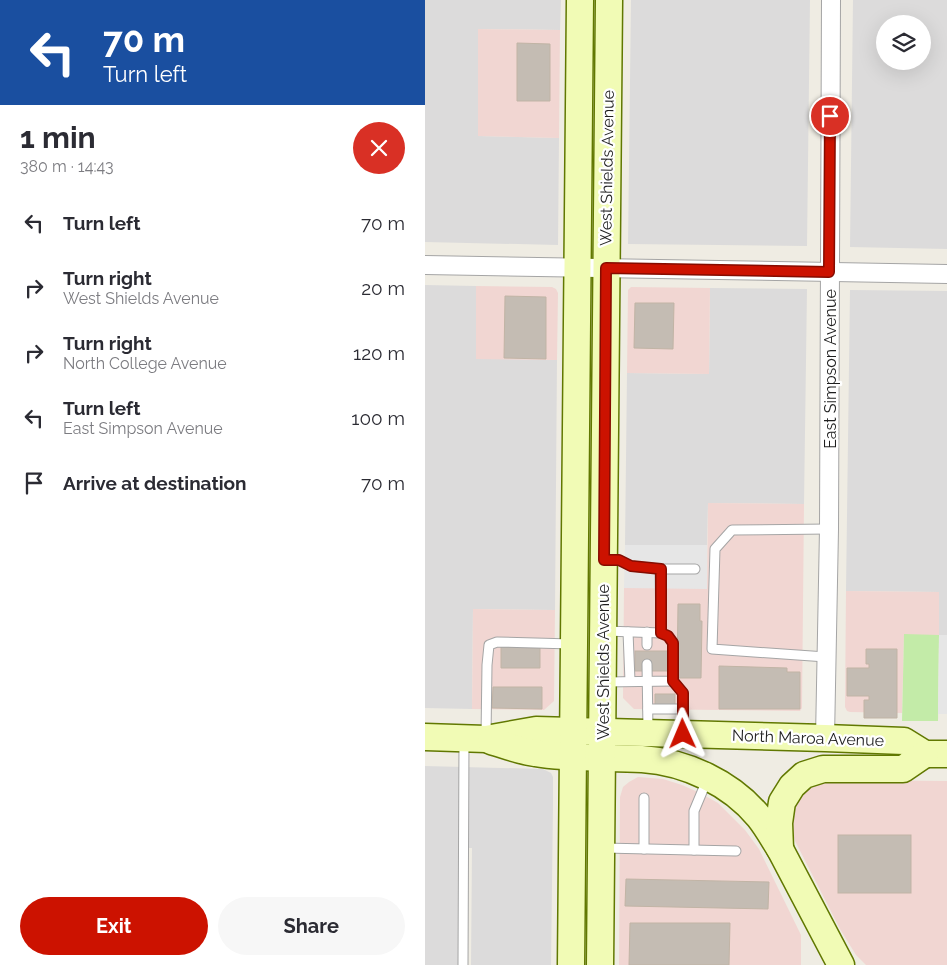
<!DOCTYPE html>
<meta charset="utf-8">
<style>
body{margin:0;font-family:Raleway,sans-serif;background:#f7f7f7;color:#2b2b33;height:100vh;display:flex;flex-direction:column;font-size:19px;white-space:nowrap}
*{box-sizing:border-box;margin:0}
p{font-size:16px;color:#7c7c81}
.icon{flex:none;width:28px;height:28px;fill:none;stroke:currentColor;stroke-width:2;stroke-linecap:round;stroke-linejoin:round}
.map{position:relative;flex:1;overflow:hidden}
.panel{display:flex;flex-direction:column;background:#fff;width:425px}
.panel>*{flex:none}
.guide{background:#1a4fa0;color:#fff;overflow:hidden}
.tools{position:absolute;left:451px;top:15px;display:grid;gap:10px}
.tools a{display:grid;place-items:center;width:55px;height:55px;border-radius:50%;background:#fff;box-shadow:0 5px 20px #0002;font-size:25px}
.pin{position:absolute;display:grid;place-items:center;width:42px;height:42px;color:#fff;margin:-21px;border:2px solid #fff;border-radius:50%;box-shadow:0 1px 5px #0007}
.me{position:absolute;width:55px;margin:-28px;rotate:359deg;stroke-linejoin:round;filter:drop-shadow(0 0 4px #0008)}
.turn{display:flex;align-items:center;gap:18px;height:105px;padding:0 20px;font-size:22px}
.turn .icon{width:65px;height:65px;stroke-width:2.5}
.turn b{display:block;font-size:35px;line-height:42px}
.round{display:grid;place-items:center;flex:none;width:52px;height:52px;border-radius:26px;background:#f7f7f7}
.summary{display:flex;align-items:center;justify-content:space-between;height:85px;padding:0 20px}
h1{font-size:30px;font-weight:700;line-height:38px}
.primary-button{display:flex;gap:10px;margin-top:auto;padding:10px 20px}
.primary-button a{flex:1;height:58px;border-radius:30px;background:#cc1200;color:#fff;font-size:20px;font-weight:700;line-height:58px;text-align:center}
.primary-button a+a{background:#f7f7f7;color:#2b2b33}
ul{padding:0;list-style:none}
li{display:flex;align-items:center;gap:15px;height:65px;padding:0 20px}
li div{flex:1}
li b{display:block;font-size:19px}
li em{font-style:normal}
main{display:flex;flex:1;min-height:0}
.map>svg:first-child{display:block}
.residential{fill:#dcdbdb;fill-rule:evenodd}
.commercial{fill:#f1d6d2}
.grass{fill:#c3eba8}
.parking{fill:#e6e6e6}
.building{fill:#c4bcb3;stroke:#c1b4a5}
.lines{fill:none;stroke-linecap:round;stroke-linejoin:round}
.service-casing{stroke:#a5a5a5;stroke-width:11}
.minor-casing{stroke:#a5a5a5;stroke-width:20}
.secondary-casing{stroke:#617801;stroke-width:29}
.service{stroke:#fff;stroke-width:9}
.minor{stroke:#fff;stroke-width:18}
.secondary{stroke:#f1fbb5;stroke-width:26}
.route-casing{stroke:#850c00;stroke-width:12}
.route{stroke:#cc1200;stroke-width:9}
.labels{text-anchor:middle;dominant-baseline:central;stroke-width:4.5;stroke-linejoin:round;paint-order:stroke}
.street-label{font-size:16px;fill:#1e1e1e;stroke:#fff}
</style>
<main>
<section class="panel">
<div class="guide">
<div class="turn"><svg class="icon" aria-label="left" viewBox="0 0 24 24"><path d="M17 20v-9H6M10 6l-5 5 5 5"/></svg><div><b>70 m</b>Turn left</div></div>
</div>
<div class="summary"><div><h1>1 min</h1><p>380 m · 14:43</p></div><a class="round" style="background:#d93025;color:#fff"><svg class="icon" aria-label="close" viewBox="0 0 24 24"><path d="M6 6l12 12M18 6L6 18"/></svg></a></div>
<ul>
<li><svg class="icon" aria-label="left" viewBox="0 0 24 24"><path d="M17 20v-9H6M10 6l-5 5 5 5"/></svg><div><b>Turn left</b></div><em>70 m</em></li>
<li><svg class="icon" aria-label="right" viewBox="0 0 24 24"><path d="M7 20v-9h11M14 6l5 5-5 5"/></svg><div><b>Turn right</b><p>West Shields Avenue</p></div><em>20 m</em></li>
<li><svg class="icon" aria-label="right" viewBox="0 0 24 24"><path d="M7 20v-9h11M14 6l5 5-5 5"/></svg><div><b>Turn right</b><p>North College Avenue</p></div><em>120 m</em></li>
<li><svg class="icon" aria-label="left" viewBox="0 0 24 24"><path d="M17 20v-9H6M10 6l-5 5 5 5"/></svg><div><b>Turn left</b><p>East Simpson Avenue</p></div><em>100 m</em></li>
<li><svg class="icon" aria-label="arrive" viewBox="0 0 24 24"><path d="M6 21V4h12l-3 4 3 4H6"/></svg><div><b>Arrive at destination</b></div><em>70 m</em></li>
</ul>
<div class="primary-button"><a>Exit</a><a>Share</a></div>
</section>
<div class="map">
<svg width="522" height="965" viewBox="0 0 522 965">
<rect width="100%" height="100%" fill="#efece3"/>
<g class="residential">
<polygon points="0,0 136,0 135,30 53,29 53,136 134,138 133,245 0,242"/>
<polygon points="206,0 385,0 382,246 203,244"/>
<path d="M428,0h94v249l-97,-2zM460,24h38v37h-38z"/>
<polygon points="0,285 51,286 51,358 132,360 130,610 48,609 47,709 0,708"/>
<polygon points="285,288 382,289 379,504 283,503 282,545 200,545 202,373 284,374"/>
<polygon points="425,290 522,291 522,635 514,635 514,592 421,591"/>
<polygon points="0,766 118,769 126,773 128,777 128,804 126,965 46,965 47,848 42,848 35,965 0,965"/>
</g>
<g class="commercial">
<polygon points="53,29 135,30 134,138 53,136"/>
<polygon points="51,286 127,287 131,289 133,293 132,360 51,359"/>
<polygon points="206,287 285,288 284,374 202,373 203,290"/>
<polygon points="283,503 379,504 377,708 375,711 209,709 198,698 199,588 282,588"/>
<polygon points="421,591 514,592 514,635 479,635 477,713 425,712 422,711 420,707"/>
<polygon points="48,609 130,610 129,701 119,710 47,709"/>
<polygon points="213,777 238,779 257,785 275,793 293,803 320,830 334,849 376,935 376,965 194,965 195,797 198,787 204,782"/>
<polygon points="412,780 522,781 522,965 441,965 431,955 415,929 370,841 366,826 370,802 381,788 395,782"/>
</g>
<polygon class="grass" points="479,634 514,635 513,721 477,721"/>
<g class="parking">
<polygon points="200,545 282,545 282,589 199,588"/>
<polygon points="514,635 522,635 522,714 513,714"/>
</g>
<g class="building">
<polygon points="92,43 125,44 125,101 92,101"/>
<polygon points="80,296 121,297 121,359 79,358"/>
<polygon points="210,303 249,303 248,349 209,348"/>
<polygon points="253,604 275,604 275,621 277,621 276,678 252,678"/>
<polygon points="76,647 115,648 115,668 76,668"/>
<polygon points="441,649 472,649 472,718 439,718 439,700 444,700 444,696 422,696 422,668 444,668 444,664 441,664"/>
<rect x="210" y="651" width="36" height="20"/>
<polygon points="294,666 362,668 362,672 375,672 375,709 294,709"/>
<polygon points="68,687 117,687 117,709 67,708"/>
<polygon points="230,694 250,694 250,707 230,706"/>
<rect x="413" y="835" width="73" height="58"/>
<polygon points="201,879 344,882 343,909 200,906"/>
<polygon points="205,923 305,923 304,965 204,965"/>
</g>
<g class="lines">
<g class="service-casing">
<g id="service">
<polyline points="181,560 194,560 206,566 235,569 270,569"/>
<polyline points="235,569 236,633"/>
<polyline points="203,632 205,681"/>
<polyline points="222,632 222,645"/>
<polyline points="401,657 287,649 290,549 307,530 404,529"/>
<polyline points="222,664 223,730"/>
<polyline points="248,681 258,693 258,732"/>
<polyline points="180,682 248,681 248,643 243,636 236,633 181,631"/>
<polyline points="223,709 258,709"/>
<polyline points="61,736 62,665 64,645 72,642 147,644"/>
<polyline points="179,848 311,851"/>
<polyline points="219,849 219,798"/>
<polyline points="269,850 269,811 282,780"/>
<polyline points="38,965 39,740"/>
</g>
</g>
<g class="minor-casing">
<g id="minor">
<polyline points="0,265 522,274"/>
<polyline points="400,738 404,529 406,0"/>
</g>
</g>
<g class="secondary-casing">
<g id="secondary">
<polyline points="0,737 61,739 111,730 400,738 479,741 500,754 522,754"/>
<path d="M66,741c14,4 29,10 44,12 35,6 72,4 107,6 44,3 89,24 117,58 8,10 14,21 21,32l61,116"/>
<polyline points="355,849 354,823 357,802 367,786 379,775 398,769 478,769 500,754"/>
<polyline points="146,965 155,0"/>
<polyline points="175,965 184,0"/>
</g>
</g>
<use href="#service" class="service"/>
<use href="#minor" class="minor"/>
<use href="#secondary" class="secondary"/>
</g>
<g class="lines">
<g class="route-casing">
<polyline id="route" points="258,734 258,693 248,681 248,643 243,636 236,633 236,569 206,566 194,560 179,560 181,268 404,272 405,116"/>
</g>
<use href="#route" class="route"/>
</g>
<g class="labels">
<g class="street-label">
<text transform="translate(182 168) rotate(-89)">West Shields Avenue</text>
<text transform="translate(405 369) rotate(-90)">East Simpson Avenue</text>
<text transform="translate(178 662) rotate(-90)">West Shields Avenue</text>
<text transform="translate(383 738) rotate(2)">North Maroa Avenue</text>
</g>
</g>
</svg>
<div class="tools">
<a><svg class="icon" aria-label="layers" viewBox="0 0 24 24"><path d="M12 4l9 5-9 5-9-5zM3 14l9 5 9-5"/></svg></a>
</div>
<div class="pin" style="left:405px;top:116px;background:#d93025"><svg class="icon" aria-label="arrive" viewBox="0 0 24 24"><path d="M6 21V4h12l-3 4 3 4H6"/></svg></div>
<svg class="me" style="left:258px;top:734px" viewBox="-20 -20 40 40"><path d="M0-17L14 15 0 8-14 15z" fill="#cc1200" stroke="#fff" stroke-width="4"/></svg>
</div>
</main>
